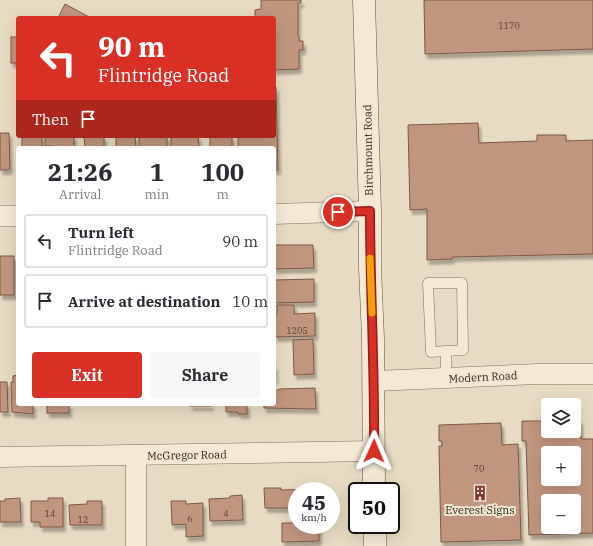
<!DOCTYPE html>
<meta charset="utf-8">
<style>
body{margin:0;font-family:"IBM Plex Serif",serif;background:#f7f7f7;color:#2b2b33;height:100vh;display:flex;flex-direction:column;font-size:15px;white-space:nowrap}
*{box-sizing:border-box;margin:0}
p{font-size:13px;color:#7c7c81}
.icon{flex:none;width:22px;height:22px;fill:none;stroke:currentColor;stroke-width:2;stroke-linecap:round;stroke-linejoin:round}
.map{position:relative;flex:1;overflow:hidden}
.panel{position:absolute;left:16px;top:146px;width:260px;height:260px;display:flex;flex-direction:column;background:#fff;border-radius:4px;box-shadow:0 4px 16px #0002}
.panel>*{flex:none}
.guide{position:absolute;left:16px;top:16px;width:260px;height:122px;border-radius:4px;box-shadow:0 4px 16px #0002;background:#d93025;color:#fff;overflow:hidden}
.tools{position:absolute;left:541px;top:398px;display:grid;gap:8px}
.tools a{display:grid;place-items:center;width:40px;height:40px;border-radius:4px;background:#fff;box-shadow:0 4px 16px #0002;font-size:20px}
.speed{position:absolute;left:288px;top:482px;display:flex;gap:8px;font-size:20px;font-weight:700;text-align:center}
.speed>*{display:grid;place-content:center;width:52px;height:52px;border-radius:50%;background:#fff;box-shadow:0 4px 16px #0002;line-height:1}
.speed small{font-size:10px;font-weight:400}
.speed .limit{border:2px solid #111;border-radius:6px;background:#fff;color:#111}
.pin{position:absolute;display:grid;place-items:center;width:34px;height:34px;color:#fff;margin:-17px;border:2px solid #fff;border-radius:50%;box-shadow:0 1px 4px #0007}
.me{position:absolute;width:44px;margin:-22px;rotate:1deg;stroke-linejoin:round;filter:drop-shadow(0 0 3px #0008)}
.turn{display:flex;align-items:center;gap:14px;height:84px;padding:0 16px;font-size:18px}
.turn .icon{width:52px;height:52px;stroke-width:2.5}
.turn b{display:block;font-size:28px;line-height:34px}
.then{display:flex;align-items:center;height:38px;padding:0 16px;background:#0003;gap:8px;font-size:15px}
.eta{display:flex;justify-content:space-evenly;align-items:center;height:68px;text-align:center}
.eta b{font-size:24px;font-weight:700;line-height:28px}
.button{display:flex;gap:8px;margin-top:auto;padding:8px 16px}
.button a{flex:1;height:46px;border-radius:4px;background:#d93025;color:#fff;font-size:16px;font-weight:700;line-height:46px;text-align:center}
.button a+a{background:#f7f7f7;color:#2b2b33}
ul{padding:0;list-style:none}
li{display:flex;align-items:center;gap:12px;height:54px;margin:0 8px 6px;padding:0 8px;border:2px solid #e1e1e2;border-radius:4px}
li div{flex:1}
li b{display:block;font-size:15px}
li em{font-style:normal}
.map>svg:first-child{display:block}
.building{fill:#c1967e;stroke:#7c5845;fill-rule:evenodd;filter:url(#shadow)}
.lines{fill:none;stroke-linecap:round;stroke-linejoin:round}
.service-casing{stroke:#806d5c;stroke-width:11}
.minor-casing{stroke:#806d5c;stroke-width:21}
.secondary-casing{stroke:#624f3f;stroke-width:23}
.service{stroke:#f4e9d5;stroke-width:10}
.minor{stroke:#f4e9d5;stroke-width:20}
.secondary{stroke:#f4e9d5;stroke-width:22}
.route-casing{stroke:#8d1f18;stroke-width:10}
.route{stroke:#d93025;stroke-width:7}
.slow{stroke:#f59e0b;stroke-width:7}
.labels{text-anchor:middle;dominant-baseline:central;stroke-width:4;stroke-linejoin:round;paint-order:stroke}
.number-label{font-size:9px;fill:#564336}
.street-label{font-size:11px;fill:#32271e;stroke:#f0e6d2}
.poi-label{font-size:11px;fill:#32271e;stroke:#f0e6d2}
</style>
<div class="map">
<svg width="593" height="546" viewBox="0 0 593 546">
<defs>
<filter id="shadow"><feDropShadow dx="2.5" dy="4.5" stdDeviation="1" flood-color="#0004"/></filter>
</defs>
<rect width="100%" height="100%" fill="#e8dbc3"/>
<g class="building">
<polygon points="261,0 301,0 301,3 298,3 298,37 299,37 299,41 303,41 303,50 299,50 299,69 274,70 274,18 255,18 255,10 261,9"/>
<polygon points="424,0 593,0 593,49 425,54"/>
<polygon points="65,4 91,18 58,18"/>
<rect x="11" y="37" width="7" height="26"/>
<polygon points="274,87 276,87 278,170 274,170 274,148 238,148 238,136 274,136"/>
<polygon points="478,123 479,143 537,141 537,135 566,135 566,141 593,140 593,254 452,257 452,259 427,260 427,209 410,210 408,125"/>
<polygon points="0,133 9,133 10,169 8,170 0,170"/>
<rect x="22" y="136" width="20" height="12"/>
<polygon points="45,136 74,136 74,148 51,148 51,146 45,146"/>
<polygon points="84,136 104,136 104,148 85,148"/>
<polygon points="116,136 135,136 136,148 116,148"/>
<rect x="139" y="136" width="28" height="12"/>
<polygon points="171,136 198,136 199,148 171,148"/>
<rect x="210" y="136" width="22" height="12"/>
<polygon points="274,245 313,245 314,268 274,269"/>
<rect x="0" y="256" width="14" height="39"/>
<polygon points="314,279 314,302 275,303 274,280"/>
<polygon points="277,305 294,305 294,314 315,313 315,336 275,337 275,314 277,314"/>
<polygon points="313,339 314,374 294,375 293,340"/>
<rect x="274" y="366" width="1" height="15"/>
<polygon points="18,375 18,404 33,404 33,414 12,412 11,382 13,382 13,376"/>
<polygon points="0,382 7,382 8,412 0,412"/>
<polygon points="315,388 316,409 264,408 264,404 274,404 274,390 279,390 279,389"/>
<rect x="47" y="404" width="22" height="9"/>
<rect x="190" y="404" width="21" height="2"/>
<polygon points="226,404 247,404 247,414 238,414 238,412 226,412"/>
<path d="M548,415v16h26v-11h6l1,19h12v94l-64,2 -3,-94h-4v-20h20v-5zM548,453h26v26h-26zM548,501h26v26h-26z"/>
<polygon points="501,423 502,445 518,444 521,540 441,542 439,446 442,446 442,441 439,441 439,425"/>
<polygon points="264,488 281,488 281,490 318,489 318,491 297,491 297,508 265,508"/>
<polygon points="242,495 243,520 210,521 209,499 230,498 230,496"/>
<polygon points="20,498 21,522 0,522 0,501 5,501 5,499"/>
<polygon points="48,498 63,498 63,527 40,527 40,522 31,522 31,501 48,501"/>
<polygon points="87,501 102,501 102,525 70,525 69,505 87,504"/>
<polygon points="171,501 186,501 186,504 203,503 203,536 186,537 186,524 172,525"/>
<polygon points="282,523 297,523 297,525 319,525 319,541 282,542"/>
</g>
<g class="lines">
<g class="service-casing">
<polyline id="service" points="446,351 431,352 428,283 462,283 463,350 446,351 446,379"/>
</g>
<g class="minor-casing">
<g id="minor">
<polyline points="274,214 370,211"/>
<polyline points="0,216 18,216"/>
<polyline points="374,381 537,374 593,374"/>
<polyline points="136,455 136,546"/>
<polyline points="0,457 374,451"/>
</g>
</g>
<g class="secondary-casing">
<g id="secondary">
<polyline points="364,0 370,211 370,268 373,338 374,491"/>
<polyline points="375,525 375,546"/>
</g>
</g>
<use href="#service" class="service"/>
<use href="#minor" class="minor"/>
<use href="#secondary" class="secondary"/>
</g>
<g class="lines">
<g class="route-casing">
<path id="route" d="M338,212l32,-1c0,80 5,160 4,240"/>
</g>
<use href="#route" class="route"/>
<polyline class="slow" points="370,258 372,313"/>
</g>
<defs>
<g id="building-bare" transform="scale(1.2)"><path d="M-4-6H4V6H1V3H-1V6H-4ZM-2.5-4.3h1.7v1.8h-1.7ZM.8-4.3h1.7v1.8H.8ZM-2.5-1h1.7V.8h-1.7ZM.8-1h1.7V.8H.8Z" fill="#873439" stroke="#f0e6d2" stroke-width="2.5" paint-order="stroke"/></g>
</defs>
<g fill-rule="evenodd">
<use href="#building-bare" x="480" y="493"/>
</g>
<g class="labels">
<g class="number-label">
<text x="509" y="25">1170</text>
<text x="297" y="330">1205</text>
<text x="479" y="468">70</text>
<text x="50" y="513">14</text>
<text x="226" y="513">4</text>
<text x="190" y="518">6</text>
<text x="83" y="519">12</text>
</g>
<g class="street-label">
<text transform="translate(368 150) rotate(-91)">Birchmount Road</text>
<text transform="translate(483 377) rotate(-3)">Modern Road</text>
<text transform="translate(187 455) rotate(-1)">McGregor Road</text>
</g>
<g class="poi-label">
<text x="480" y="510">Everest Signs</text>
</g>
</g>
</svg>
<div class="tools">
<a><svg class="icon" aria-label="layers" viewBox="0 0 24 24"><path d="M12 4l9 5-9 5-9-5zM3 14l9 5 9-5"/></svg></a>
<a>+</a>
<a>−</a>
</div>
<div class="speed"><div>45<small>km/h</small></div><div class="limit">50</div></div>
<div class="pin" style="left:338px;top:212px;background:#d93025"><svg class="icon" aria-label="arrive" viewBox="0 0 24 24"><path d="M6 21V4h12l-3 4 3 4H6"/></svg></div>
<svg class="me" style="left:374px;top:451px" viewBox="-20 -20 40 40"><path d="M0-17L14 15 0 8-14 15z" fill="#d93025" stroke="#fff" stroke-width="4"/></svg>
<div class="guide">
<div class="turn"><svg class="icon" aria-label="left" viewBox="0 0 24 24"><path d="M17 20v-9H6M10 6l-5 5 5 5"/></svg><div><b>90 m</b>Flintridge Road</div></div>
<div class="then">Then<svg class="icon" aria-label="arrive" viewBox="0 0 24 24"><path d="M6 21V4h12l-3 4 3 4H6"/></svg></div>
</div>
<section class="panel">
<div class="eta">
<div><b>21:26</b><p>Arrival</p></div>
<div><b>1</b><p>min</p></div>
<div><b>100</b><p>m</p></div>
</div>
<ul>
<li><svg class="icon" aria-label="left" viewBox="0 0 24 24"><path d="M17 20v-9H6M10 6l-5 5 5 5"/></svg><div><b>Turn left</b><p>Flintridge Road</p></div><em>90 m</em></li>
<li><svg class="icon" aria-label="arrive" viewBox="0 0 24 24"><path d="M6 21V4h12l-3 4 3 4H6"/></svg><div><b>Arrive at destination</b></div><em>10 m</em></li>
</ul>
<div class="button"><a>Exit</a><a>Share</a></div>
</section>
</div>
